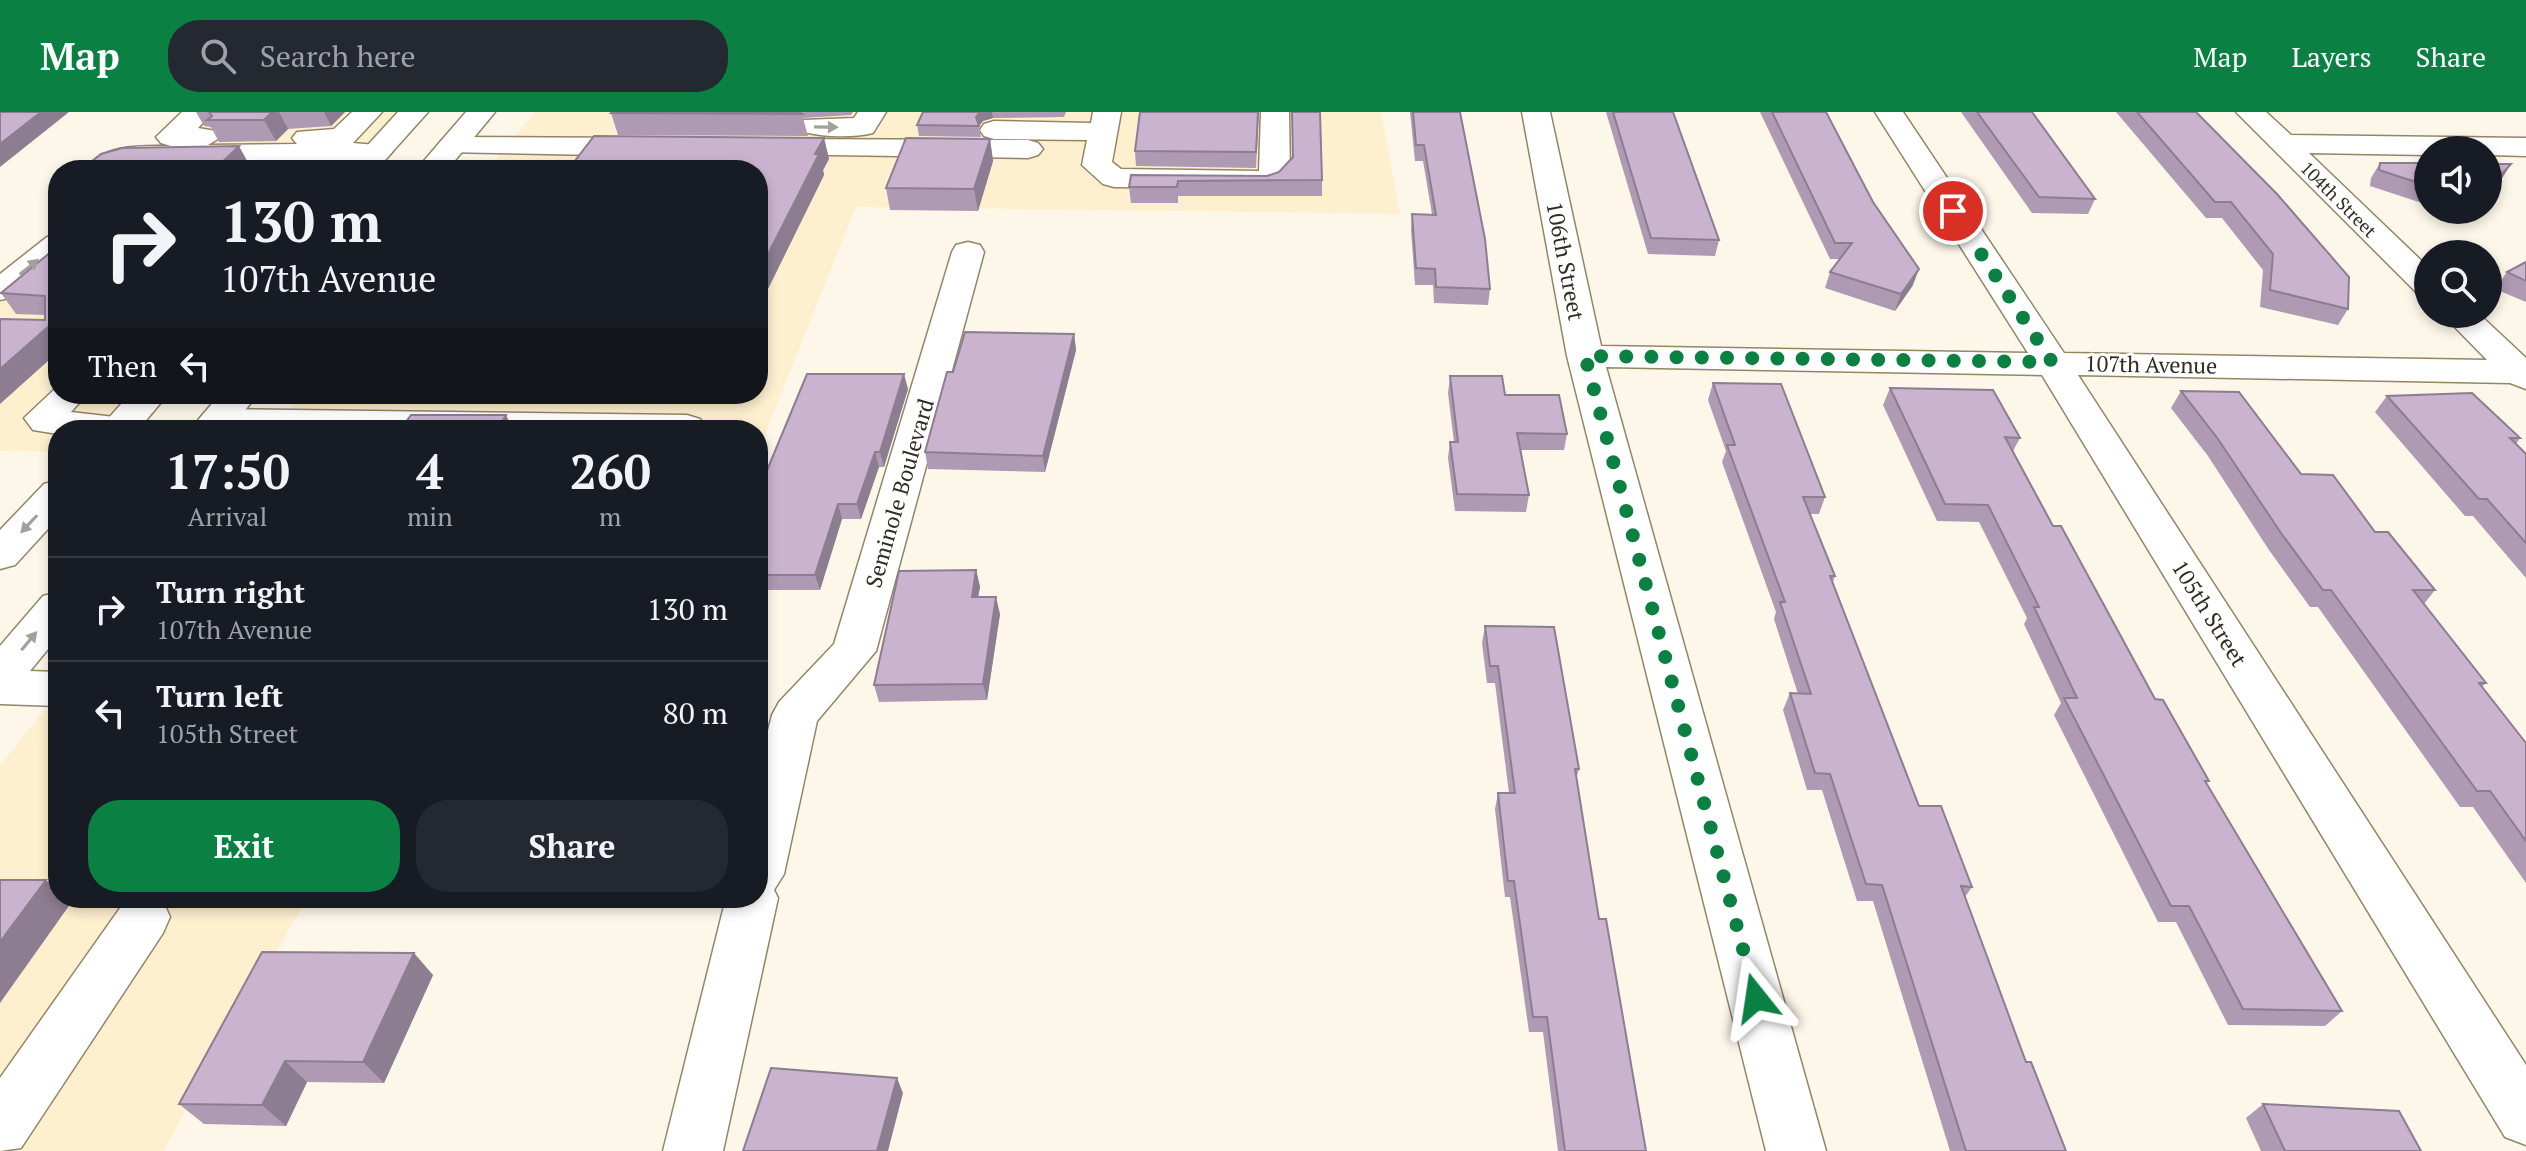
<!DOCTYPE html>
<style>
body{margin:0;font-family:"PT Serif",serif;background:#242831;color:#f1f3f6;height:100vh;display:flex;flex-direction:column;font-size:30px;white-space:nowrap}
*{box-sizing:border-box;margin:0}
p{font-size:26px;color:#9ea1a6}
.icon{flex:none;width:44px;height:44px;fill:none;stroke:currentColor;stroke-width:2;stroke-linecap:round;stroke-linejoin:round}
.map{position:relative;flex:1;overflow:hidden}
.sheet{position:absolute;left:48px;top:308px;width:720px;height:488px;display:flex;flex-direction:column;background:#171b24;border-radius:32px;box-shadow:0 4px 12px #0003}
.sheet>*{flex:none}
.top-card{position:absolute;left:48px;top:48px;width:720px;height:244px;border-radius:32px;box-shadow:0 4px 12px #0003;background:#171b24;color:#f1f3f6;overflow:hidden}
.tools{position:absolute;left:2414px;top:24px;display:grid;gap:16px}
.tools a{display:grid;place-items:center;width:88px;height:88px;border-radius:50%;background:#171b24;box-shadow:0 4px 12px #0003;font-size:40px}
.pin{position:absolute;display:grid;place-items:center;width:68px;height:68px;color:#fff;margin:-34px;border:4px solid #fff;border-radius:50%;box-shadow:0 2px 8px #0007}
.me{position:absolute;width:88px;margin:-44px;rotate:345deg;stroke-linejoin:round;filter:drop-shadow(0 0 6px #0008)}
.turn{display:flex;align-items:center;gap:28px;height:168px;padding:0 40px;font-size:36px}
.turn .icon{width:104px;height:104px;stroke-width:2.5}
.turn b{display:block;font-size:56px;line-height:68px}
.then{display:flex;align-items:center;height:76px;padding:0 40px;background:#0003;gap:16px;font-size:30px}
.eta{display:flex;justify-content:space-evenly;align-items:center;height:136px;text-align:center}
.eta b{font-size:48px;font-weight:600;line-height:56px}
.action{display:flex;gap:16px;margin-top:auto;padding:16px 40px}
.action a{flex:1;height:92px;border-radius:32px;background:#0b8043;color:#fff;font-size:32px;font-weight:600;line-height:92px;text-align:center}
.action a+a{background:#242831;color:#f1f3f6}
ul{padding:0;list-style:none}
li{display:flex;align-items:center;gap:24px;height:104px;padding:0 40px;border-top:2px solid #363941}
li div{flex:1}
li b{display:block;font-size:30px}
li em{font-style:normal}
header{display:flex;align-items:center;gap:48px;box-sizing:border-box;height:112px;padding:0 40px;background:#0b8043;color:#fff}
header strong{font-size:38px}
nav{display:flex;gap:44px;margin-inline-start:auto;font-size:28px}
.search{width:560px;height:72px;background:#242831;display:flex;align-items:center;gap:20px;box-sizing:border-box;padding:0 28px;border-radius:32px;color:#9ea1a6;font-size:30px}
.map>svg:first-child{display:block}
.built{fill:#feefcf}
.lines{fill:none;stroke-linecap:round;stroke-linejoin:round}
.minor-casing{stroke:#938667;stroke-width:3}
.major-casing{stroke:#938667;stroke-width:3}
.minor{fill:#fff;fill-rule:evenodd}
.major{fill:#fff;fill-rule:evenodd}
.wall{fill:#ae9ab2}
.shaded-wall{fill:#8d7d91}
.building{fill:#cab3cf;stroke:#8d7d91;stroke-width:2}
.oneway{fill:#a3a09b}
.route{stroke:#0b8043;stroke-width:14;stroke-dasharray:0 25.2}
.labels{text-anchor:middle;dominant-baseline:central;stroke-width:6;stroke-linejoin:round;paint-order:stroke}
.far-street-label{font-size:18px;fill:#322c20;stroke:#fff}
.street-label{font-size:22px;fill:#322c20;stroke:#fff}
</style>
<header>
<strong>Map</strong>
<div class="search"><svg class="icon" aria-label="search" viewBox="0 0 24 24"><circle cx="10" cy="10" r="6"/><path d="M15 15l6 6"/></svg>Search here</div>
<nav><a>Map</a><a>Layers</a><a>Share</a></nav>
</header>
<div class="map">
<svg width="2526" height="1039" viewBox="0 0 2526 1039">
<rect width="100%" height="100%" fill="#fdf7ea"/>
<g class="built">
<polygon points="193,0 397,0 342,58 126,58"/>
<polygon points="535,0 1381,0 1400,102 856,95 758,340 758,318 274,318 304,282 758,282 758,58 487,58"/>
<polygon points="58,116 58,282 128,282 93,318 58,318 58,340 0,339 0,166"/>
<polygon points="44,599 58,599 58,786 307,786 163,1039 0,1039 0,653"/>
</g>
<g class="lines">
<g class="minor-casing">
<g id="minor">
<path d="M182,0h31l-15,16 18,3 5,6 -13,8 89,-1 -5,-6 5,-6 37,-3 18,-17h30l-29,31 34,3 5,6 -5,6 -10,3 -244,3 -11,6h-37c19,-27 57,-24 86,-24l-10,-3 -5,-6z"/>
<path d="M858,0h28l-13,21c-20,5 -49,4 -69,-1l-4,-6 4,-6 50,-2z"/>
<polygon points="1093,0 1121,0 1112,50 1121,57 1259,59 1261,0 1289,0 1290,61 1277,74 1266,77 1114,75 1103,72 1082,53 1087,28 994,27 984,24 980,18 984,12 994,9 1091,11"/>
<polygon points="1522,0 1550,0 1601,234 2028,241 1875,0 1903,0 2064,241 2487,248 2442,202 2479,202 2526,246 2526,277 2510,271 2078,263 2526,953 2526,1033 2505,1025 2042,263 1606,255 1826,1039 1766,1039 1567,244"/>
<polygon points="2236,0 2266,0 2291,23 2526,26 2526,44 2488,43 2488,38 2428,38 2428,43 2309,41 2428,155 2428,183 2416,180"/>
<polygon points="452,25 645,26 655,29 660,35 655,41 645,44 442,40 437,34 442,28"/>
<polygon points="766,27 1028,28 1038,31 1043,37 1038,43 1028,46 756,42 751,36 756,30"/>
<polygon points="58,122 58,148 12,185 0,188 0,162 47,125"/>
<polygon points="968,130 980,133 984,140 876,539 817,609 784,762 774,778 778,786 723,1039 663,1039 726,786 758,786 758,658 772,603 779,590 834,532 952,140 956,133"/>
<polygon points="58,274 58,282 87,282 71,300 132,307 138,315 136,318 58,318 58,322 33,318 24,306"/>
<polygon points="217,297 687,303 700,307 706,315 704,318 204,317 198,309 204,301"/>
<polygon points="0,558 58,560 58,594 0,592"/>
<polygon points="134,786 163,789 170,805 163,821 21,1036 0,1039 0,966 125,789"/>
</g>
</g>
<g class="major-casing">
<g id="major">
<polygon points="398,0 428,0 376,58 345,58"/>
<polygon points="466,0 495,0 447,58 416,58"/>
<polygon points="130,282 168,282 138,318 98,318"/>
<polygon points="220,282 258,282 229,318 190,318"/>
<polygon points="58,368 58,406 15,453 0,457 0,418 44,372"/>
<polygon points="58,480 58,525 16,576 0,581 0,534 43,484"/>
</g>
</g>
<use href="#minor" class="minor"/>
<use href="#major" class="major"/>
</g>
<g class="wall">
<polygon points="196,0 345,0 331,14 288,17 276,29 219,30 211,15 204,14"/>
<polygon points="612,0 853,0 851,3 803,6 808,24 618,23 611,1"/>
<polygon points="923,0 1066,0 1064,5 993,6 983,9 979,14 981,25 919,24 917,13"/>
<polygon points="1140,0 1259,0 1256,56 1136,54 1135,39"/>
<polygon points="1410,0 1460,0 1490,177 1488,193 1434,191 1433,173 1415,173 1411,118 1412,102 1432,102 1423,49 1415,49"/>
<polygon points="1606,0 1673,0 1719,128 1715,144 1648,142"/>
<polygon points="1760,0 1826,0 1913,173 1895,199 1825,176 1830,160 1839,147 1830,147"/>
<polygon points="1961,0 2032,0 2095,87 2088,102 2032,101"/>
<polygon points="2116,0 2196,0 2348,197 2338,213 2260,195 2263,158 2222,106 2206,106"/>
<polygon points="824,26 829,47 823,58 824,63 764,185 758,185 758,58"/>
<polygon points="990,27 993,49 978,99 890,98 886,76"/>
<polygon points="2380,51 2428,51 2428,93 2370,74 2371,66"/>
<polygon points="1131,63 1267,64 1322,68 1322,84 1178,84 1178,91 1131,91 1129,75"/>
<polygon points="2442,98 2473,98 2465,106"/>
<polygon points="58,134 45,208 45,203 16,202 1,181"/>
<polygon points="2526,150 2526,190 2495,177 2507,160"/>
<polygon points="1074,222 1076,238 1045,360 928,357 925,340 953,260"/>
<polygon points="1450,264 1505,283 1567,322 1564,338 1521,338 1529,383 1526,400 1455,399 1448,346 1450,330 1454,330 1448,281"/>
<polygon points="1713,271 1825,385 1819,402 1810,402 1835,464 1833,470 1919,694 1972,775 1965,785 2026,950 2066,1039 1950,1039 1873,789 1857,789 1822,678 1807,678 1783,598 1790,581 1798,582 1774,507 1776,500 1722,350 1726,339 1708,288"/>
<polygon points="1890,276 2020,326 2013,339 2053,414 2155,587 2209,669 2206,671 2342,899 2325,914 2228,913 2176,810 2158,810 2054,603 2061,591 2024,512 2027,506 1979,410 1937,409 1883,293"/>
<polygon points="908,277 884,355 879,355 861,407 842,407 820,478 758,478 758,380"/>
<polygon points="2181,279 2301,362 2375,420 2435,478 2424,492 2486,571 2482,575 2526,631 2526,771 2473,695 2460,695 2318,495 2310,495 2269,438 2208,344 2171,296"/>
<polygon points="2387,284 2520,326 2516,332 2526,342 2526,466 2473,404 2465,404 2375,300"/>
<polygon points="976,458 980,475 978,485 1000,502 987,588 879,590 874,573"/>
<polygon points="1485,514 1579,657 1576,667 1599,807 1646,1039 1558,1039 1543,920 1529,920 1510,785 1505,785 1495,697 1498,681 1509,681 1495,571 1487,571 1482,531"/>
<polygon points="433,863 384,971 307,970 286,1014 204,1012 179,992"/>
<polygon points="2263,992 2421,1039 2261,1039 2246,1006"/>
</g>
<g class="shaded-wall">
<polygon points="41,0 69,0 0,55 0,32"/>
<polygon points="272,0 279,0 288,17 276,29 264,8"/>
<polygon points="324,0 345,0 331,14"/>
<polygon points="980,0 992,0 993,6 983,9 979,14 976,5"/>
<polygon points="824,26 829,47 823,58 824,63 764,185 758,162"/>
<polygon points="990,27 993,49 978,99 974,77"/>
<polygon points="239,34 250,54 246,58 214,58"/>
<polygon points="2511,52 2501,68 2488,81 2488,77"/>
<polygon points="1919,157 1913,173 1895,199 1901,182"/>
<polygon points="58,206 58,240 0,292 0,257"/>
<polygon points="1074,222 1076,238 1045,360 1043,344"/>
<polygon points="904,262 908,277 884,355 880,340"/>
<polygon points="506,303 513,318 497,318"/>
<polygon points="875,340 879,355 861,407 857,392"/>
<polygon points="838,392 842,407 820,478 815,463"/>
<polygon points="976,458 980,475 975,502 972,485"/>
<polygon points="996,485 1000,502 987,588 983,572"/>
<polygon points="46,768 58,779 58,786 66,786 71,791 0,891 0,830"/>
<polygon points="414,841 433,863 384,971 363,950"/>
<polygon points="285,949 307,970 286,1014 262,993"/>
<polygon points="897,966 903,981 888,1039 877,1039"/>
</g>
<g class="building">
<polygon points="0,0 41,0 0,32"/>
<polygon points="209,0 272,0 264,8 207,8 212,4"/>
<polygon points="612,0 799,0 802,2 611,1"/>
<polygon points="923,0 980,0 976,5 979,14 917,13"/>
<polygon points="1140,0 1258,0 1256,40 1135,39"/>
<polygon points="1292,0 1320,0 1322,68 1178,69 1177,75 1129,75 1131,63 1267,64 1279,60 1293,45"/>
<polygon points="1413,0 1460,0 1485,127 1490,177 1436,175 1435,157 1416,156 1412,102 1436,103 1424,33 1416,33"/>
<polygon points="1613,0 1673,0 1719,128 1651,126"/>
<polygon points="1772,0 1826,0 1873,90 1919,157 1901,182 1830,160 1852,131 1835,131"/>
<polygon points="1977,0 2032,0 2095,87 2039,85"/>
<polygon points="2137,0 2196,0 2277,82 2349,165 2348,197 2270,178 2273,142 2231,90 2215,90"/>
<polygon points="594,24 824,26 815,42 819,42 758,162 758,58 568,58"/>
<polygon points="906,26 990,27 974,77 886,76"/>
<polygon points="239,34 214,58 81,58 101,42 122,36"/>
<polygon points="2380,51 2428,51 2428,74 2379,58"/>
<polygon points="2488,52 2511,52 2488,77"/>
<polygon points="58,134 58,206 0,257 0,207 45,208 45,184 1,181"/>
<polygon points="2526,150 2526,169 2507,160"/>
<polygon points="965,220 1074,222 1043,344 925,340 947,260 953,260"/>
<polygon points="807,262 904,262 880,340 875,340 857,392 838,392 815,463 758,463 758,398 761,391 758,391 758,380"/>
<polygon points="1450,264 1502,264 1505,283 1559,283 1567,322 1517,321 1529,383 1457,382 1450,330 1458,330"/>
<polygon points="1713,271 1781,272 1825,385 1803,385 1835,464 1830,464 1919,694 1941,694 1972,775 1961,774 2026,950 2031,950 2066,1039 1966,1039 1882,773 1866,772 1830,662 1815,661 1790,581 1811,582 1780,490 1785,490 1727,333 1735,333"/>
<polygon points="1890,276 1993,278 2020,326 2005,325 2053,414 2061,414 2155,587 2163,588 2209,669 2205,669 2342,899 2243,897 2189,794 2171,794 2064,586 2077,586 2034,495 2039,495 1988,393 1945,392"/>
<polygon points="2181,279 2239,280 2301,362 2333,363 2375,420 2388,420 2435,478 2413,478 2486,571 2479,571 2526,631 2526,729 2490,679 2477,679 2331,478 2323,478 2281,421 2218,327"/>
<polygon points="2472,281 2520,326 2510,326 2526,342 2526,431 2487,387 2479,387 2387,284"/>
<polygon points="411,303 506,303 497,318 400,318"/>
<polygon points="976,458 972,485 996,485 983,572 874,573 899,459"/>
<polygon points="1485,514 1554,515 1579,657 1575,657 1599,807 1606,807 1646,1039 1565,1039 1547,905 1533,905 1514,769 1508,769 1498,681 1515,681 1498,554 1490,554"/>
<polygon points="0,768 46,768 0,830"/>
<polygon points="262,840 414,841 363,950 285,949 262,993 179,992"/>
<polygon points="771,956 897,966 877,1039 743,1039"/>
<polygon points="2263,992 2399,999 2421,1039 2285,1039"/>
</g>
<defs><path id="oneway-solid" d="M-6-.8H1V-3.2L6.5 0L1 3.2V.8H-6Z" transform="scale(2)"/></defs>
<g class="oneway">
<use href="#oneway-solid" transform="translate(826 15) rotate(1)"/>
<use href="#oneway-solid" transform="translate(29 155) rotate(-39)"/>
<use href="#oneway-solid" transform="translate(29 412) rotate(133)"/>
<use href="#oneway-solid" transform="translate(29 529) rotate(-50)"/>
</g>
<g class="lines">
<polyline class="route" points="1756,886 1585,244 2052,250 1953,99"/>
</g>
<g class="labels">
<g class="far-street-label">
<text transform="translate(2339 87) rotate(45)">104th Street</text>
</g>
<g class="street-label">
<text transform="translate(1566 149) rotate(79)">106th Street</text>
<text transform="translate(2151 252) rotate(1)">107th Avenue</text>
<text transform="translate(899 381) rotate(-74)">Seminole Boulevard</text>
<text transform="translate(2210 501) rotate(58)">105th Street</text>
</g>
</g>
</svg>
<div class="tools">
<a><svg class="icon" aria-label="sound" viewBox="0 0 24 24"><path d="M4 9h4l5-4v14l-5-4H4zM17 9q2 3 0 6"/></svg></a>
<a><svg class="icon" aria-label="search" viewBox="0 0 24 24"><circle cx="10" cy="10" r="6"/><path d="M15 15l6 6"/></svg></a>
</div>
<div class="pin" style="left:1953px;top:99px;background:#d93025"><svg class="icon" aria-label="arrive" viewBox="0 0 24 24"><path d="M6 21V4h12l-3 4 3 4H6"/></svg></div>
<svg class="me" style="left:1756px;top:886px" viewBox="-20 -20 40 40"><path d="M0-17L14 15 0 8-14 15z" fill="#0b8043" stroke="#fff" stroke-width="4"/></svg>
<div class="top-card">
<div class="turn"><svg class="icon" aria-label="right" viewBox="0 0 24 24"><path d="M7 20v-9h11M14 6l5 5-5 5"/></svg><div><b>130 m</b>107th Avenue</div></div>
<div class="then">Then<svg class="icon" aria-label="left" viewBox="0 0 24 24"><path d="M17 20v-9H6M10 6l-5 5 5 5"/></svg></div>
</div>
<section class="sheet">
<div class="eta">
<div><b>17:50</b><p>Arrival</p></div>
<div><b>4</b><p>min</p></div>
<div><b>260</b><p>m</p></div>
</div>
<ul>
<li><svg class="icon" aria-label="right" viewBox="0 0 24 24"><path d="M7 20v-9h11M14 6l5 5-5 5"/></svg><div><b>Turn right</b><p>107th Avenue</p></div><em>130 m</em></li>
<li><svg class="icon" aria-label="left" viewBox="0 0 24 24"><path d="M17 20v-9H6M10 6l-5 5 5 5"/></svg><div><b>Turn left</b><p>105th Street</p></div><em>80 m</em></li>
</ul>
<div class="action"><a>Exit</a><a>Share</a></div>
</section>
</div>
